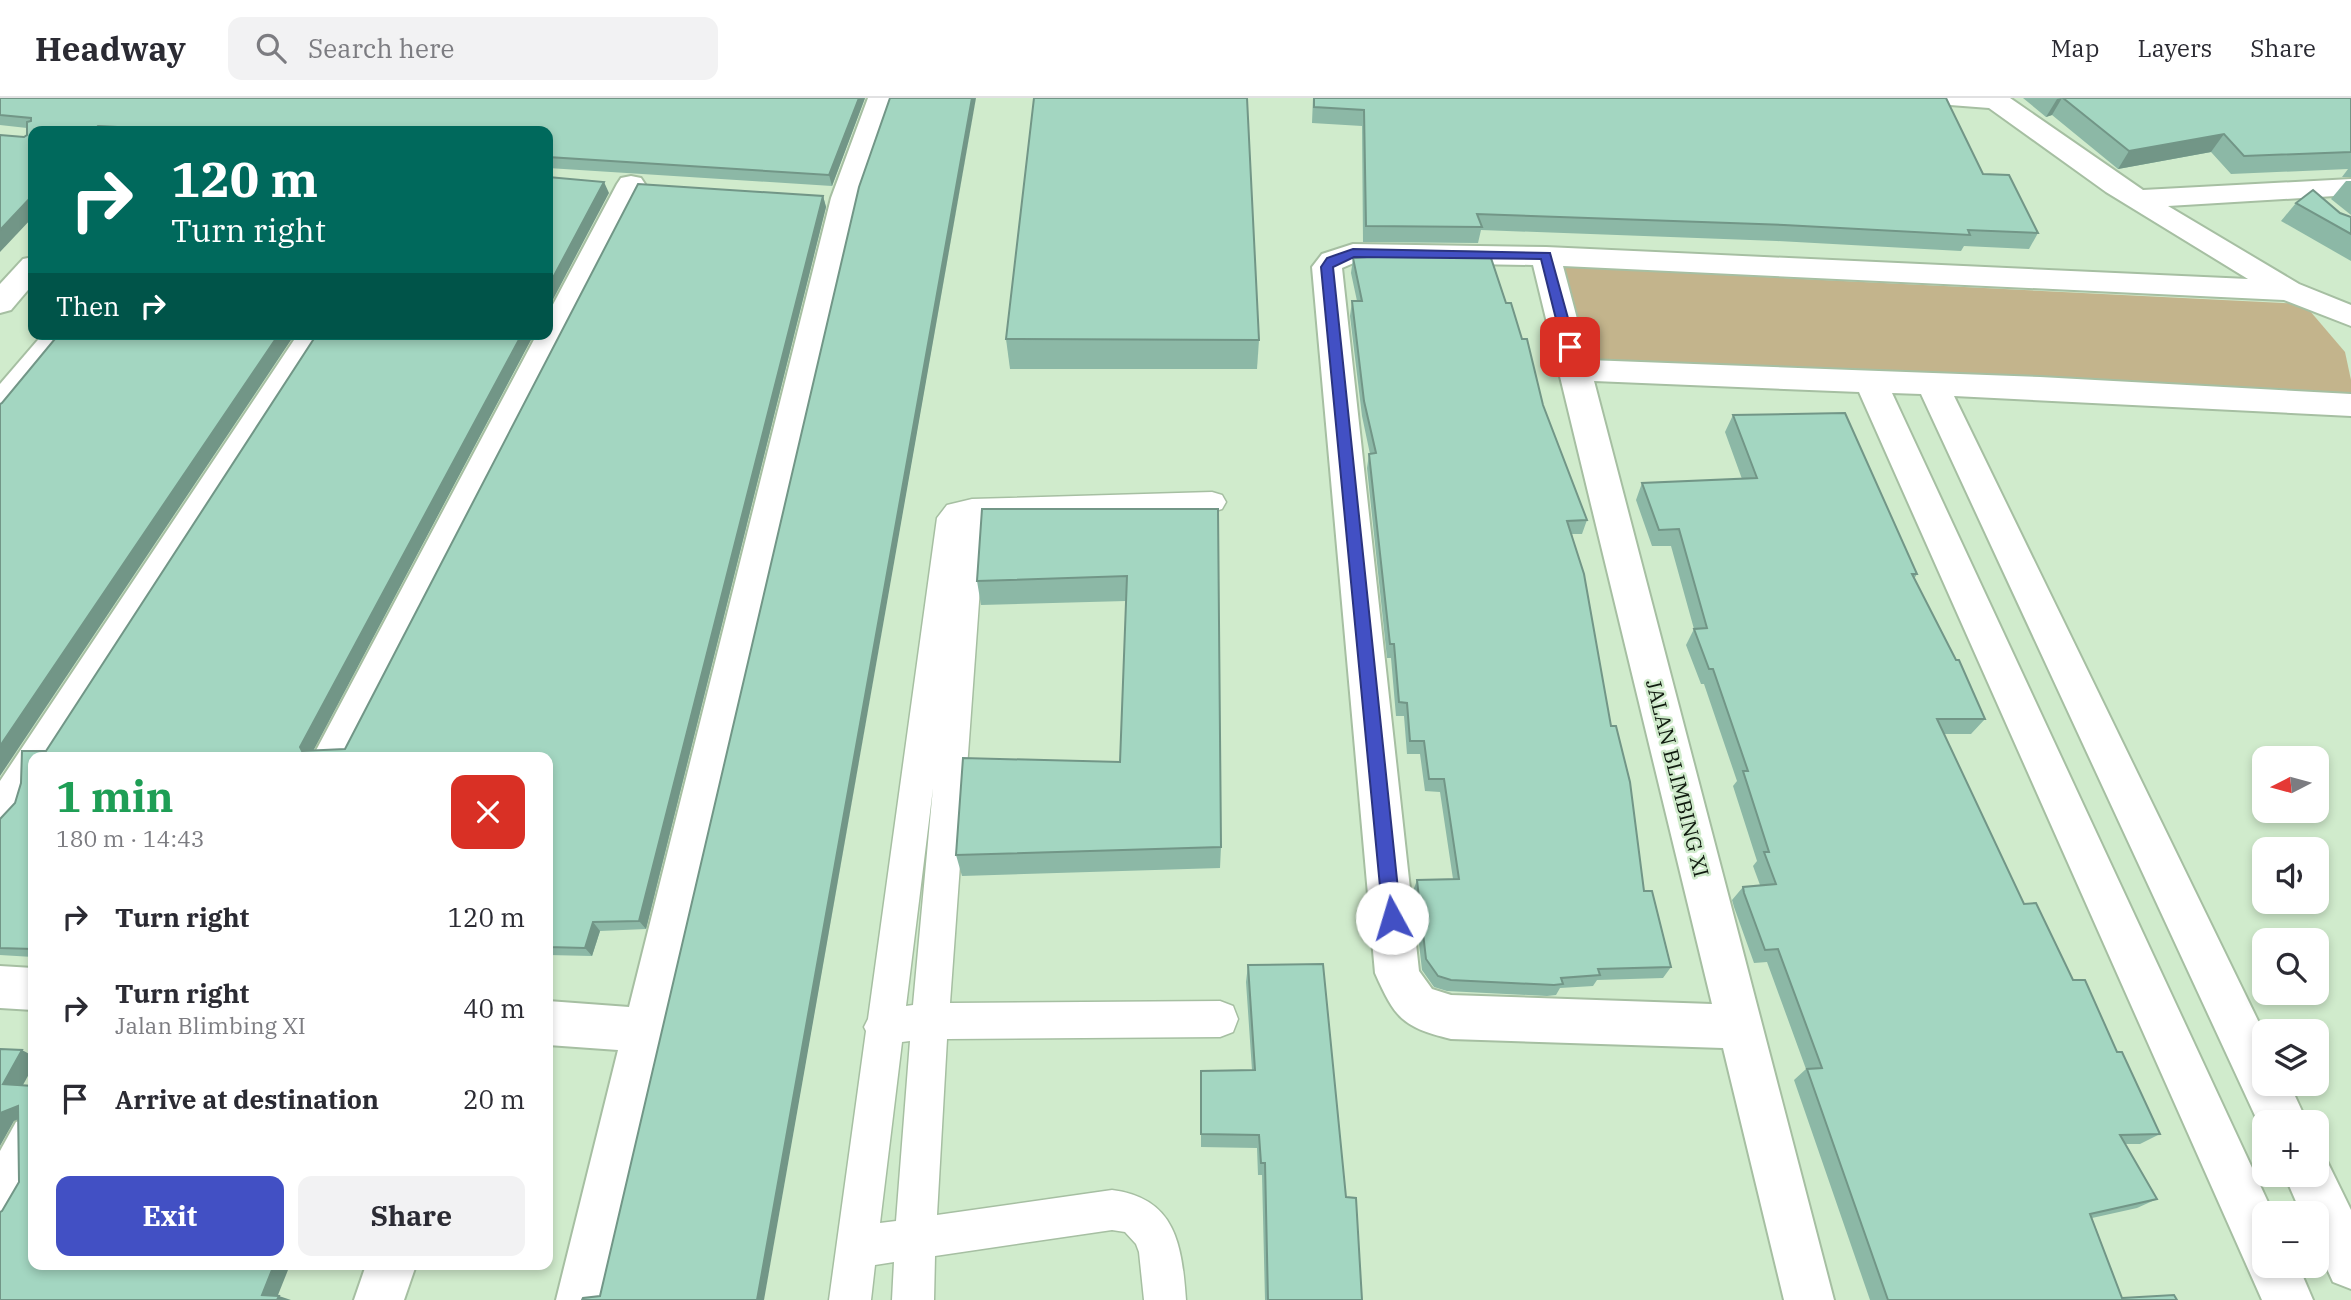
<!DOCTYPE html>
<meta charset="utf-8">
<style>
body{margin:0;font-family:"IBM Plex Serif",serif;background:#f2f2f3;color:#2b2b33;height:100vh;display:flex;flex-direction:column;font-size:26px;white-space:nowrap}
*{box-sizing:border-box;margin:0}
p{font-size:23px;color:#7c7c81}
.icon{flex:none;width:38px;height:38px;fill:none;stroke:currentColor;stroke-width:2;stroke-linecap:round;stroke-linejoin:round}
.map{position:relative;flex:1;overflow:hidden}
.side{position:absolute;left:28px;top:654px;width:525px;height:518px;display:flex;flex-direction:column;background:#fff;border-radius:14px;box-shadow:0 4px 10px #0003}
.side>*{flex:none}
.guide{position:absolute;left:28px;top:28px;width:525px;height:214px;border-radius:14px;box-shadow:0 4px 10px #0003;background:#00695c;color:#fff;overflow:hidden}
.needle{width:46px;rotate:264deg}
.fabs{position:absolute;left:2252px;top:648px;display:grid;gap:14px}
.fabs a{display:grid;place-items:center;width:77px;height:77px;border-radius:14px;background:#fff;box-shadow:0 4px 10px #0003;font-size:35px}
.pin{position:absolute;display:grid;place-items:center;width:60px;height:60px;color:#fff;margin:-30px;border-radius:14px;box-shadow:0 4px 10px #0006}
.me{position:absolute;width:77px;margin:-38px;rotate:354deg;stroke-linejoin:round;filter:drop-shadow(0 0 5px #0008)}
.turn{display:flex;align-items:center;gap:24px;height:147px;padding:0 28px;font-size:32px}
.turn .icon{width:91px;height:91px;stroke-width:2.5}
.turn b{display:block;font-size:49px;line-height:60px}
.then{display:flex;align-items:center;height:66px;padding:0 28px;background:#0003;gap:14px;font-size:26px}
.round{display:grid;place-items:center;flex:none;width:74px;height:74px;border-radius:14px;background:#f2f2f3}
.headline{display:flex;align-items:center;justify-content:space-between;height:119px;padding:0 28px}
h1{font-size:42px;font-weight:700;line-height:52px;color:#1e9e55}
.cta{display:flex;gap:14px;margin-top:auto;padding:14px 28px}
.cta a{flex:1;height:80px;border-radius:14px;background:#4250c4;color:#fff;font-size:28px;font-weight:700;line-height:80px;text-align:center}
.cta a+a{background:#f2f2f3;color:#2b2b33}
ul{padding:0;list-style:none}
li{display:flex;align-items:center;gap:21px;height:91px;padding:0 28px}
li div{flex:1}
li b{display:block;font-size:26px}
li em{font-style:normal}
header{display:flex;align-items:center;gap:42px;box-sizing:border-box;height:98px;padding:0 35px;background:#fff;border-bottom:2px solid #e1e1e2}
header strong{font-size:33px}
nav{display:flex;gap:38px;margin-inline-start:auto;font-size:24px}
.search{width:490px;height:63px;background:#f2f2f3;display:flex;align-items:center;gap:18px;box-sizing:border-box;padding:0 24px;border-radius:14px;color:#7c7c81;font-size:26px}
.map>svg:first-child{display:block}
.green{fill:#c3b48c}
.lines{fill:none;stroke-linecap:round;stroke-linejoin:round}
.lane-casing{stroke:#a6bfa2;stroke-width:3}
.street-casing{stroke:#a6bfa2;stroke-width:4}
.lane{fill:#fff;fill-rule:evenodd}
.street{fill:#fff;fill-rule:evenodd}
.wall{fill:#8cb8a6}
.shaded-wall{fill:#729687}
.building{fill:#a3d6c1;stroke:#729687;stroke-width:2}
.route{fill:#4250c4;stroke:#2b347f;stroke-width:2}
.labels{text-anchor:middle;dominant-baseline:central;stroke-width:5;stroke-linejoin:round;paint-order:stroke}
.street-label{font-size:21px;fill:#101a0f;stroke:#d0ebcc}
</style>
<header>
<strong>Headway</strong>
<div class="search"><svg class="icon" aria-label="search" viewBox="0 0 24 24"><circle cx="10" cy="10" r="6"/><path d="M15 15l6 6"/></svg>Search here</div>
<nav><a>Map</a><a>Layers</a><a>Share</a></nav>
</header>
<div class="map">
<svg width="2351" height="1202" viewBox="0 0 2351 1202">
<rect width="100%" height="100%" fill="#d0ebcc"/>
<polygon class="green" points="1562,169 2304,206 2345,254 2351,282 2351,300 1590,263"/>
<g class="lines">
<g class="lane-casing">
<path id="lane" d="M1212,394l10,3 4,7 -4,7 -10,3 -227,7 -35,484 270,-2 13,5 5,13 -5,13 -13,5 -273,2 -10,176 175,-25c64,8 70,55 74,110h-42l-5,-48 -3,-8 -11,-12 -13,-2 -177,26 -1,44h-42l2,-38 -19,3 -4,35h-42l37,-269 -2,-4 4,-8 69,-501 10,-13 25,-6zM933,690l-20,217 -7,1zM910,943l-14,180 -16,2 22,-181z"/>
</g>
<g class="street-casing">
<g id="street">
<polygon points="868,0 894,0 859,100 606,1202 556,1202 618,952 548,947 548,903 629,909 831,100"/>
<path d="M1933,0h77l133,92 208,-11v16l-183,11 131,78 52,21v21l-67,-26 -721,-34 25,94 452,17 311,17v22l-397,-20 310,637v50h25l18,39h-43v13l-343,-741 -29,-1 381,820h-9v52h34l15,35h-51l-403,-908 -265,-11 240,919h-50l-61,-252 -272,-9c-49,-12 -56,-21 -76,-66l-63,-706 10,-13 31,-10 193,3 702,32 -142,-87 -117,-84 -52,-4zM1356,164l177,3 179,739 -261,-9 -19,-6 -13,-18 -77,-703z"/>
<polygon points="631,78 641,80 645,86 352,660 312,660 537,236 548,236 548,216 617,86 621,80"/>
<polygon points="33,159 33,186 11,212 0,215 0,186 23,161"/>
<polygon points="43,236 75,236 11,315 0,318 0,286"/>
<path d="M298,236h31l-270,424h-26c0,32 2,62 -33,75v-52z"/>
<polygon points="0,868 33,870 33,912 0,910"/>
<polygon points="33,1017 33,1089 17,1118 0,1125 0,1053 16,1024"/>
<polygon points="2317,1056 2325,1059 2351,1112 2351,1191 2333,1184 2317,1149 2317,1115 2301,1115 2284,1076 2317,1076"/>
<polygon points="366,1167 416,1167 404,1202 354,1202"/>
</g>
</g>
<use href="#lane" class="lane"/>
<use href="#street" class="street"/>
</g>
<g class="wall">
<polygon points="0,0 865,0 832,88 548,70 548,33 33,33 24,39 27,37 27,30 0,27"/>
<polygon points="1313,0 1946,0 1983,76 2038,135 2029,151 1964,148 1961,153 1777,143 1481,132 1478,145 1363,144 1362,28 1312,25"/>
<polygon points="2023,0 2351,0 2351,79 2342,79 2348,71 2231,76 2211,54 2118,71 2052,17 2046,19"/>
<polygon points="2346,83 2351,83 2351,117 2331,101"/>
<polygon points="638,86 823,98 826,109 646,831 600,833 592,858 548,857 548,660 33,660 33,859 0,857 0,721 15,705 21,685 22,653 46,653 317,236 534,236 313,652 345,651"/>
<polygon points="2296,105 2340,115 2351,119 2351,163 2281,123"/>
<polygon points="1366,152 1506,205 1522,241 1543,307 1587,422 1582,436 1572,436 1644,793 1671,869 1663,880 1597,882 1593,888 1560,890 1556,897 1547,898 1447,893 1434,889 1422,872 1413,793 1417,782 1453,781 1440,694 1425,693 1420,656 1407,656 1404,618 1396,618 1391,560 1387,560 1367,370 1369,356 1370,356 1362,318 1350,218 1352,203 1357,203 1351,175 1353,160 1365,160"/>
<polygon points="1006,241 1259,242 1257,271 1010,271"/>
<polygon points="1733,317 1917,476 1914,481 1985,621 1971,636 1944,636 2024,806 2117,954 2160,1036 2140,1046 2125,1046 2157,1101 2137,1110 2092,1120 2122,1200 2177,1202 1870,1202 1794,982 1806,971 1767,864 1754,865 1734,809 1732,802 1743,789 1760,787 1753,768 1757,763 1733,688 1737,683 1704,586 1701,586 1686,547 1694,531 1671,448 1652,448 1636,402 1642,385 1742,381 1725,334"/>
<polygon points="1218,411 1221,749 1220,770 962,778 956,757 1120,664 1126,503 981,507 977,483"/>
<polygon points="1248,867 1346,1099 1362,1202 1265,1202 1262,1077 1258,1077 1257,1050 1201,1049 1201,973 1252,972 1246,884"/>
</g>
<g class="shaded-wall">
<polygon points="859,0 865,0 832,88 829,77"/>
<polygon points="972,0 976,0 764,1202 757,1202"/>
<polygon points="2062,0 2052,17 2046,19 2057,1"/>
<polygon points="98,28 102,33 93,33"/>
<polygon points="2224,36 2211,54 2118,71 2129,53"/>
<polygon points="604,84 609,95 548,211 548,189"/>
<polygon points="33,97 33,119 0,154 0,132"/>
<polygon points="823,98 826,109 646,831 639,823"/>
<polygon points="279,236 295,236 0,678 0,648"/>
<polygon points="522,236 534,236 310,659 302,653 300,649"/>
<polygon points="593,824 600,833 592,858 585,850"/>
<polygon points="22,952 33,958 33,969 19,994 3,986"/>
<polygon points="18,1008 33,1015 14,1023 0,1048 0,1015"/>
<polygon points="274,1167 290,1167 276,1202 262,1197"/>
<polygon points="279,1198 291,1202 277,1202"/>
</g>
<g class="building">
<polygon points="0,0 859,0 829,77 548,59 548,33 199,33 98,28 93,33 33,33 33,97 0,132 0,37 24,39 27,37 27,24 31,23 31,20 0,17"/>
<polygon points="890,0 972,0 757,1202 582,1202 583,1200 600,1198 859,89"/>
<polygon points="1034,0 1247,0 1259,242 1006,241"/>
<polygon points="1314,0 1946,0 1983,76 2009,77 2038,135 1968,132 1970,137 1784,127 1477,116 1482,129 1366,128 1364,12 1314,9"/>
<polygon points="2063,0 2351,0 2351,54 2244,58 2224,36 2129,53"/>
<polygon points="548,79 604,84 548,189"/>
<polygon points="638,86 823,98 639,823 593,824 585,850 548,849 548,660 33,660 33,851 0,850 0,721 15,705 21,685 22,653 46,653 317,236 522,236 300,649 302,653 345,651"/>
<polygon points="2313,92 2340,115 2351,119 2351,136 2296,105"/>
<polygon points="1366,152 1489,154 1506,205 1511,205 1522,241 1527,241 1543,307 1587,422 1567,423 1584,476 1611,628 1616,628 1630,684 1644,793 1652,793 1671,869 1598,871 1600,877 1561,880 1563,886 1554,887 1451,882 1438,878 1426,861 1417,782 1459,781 1444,681 1429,681 1424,643 1410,643 1407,605 1399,604 1394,546 1390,546 1369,356 1376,355 1364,303 1352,203 1362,203 1353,160 1366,159"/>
<polygon points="59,236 279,236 0,648 0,306 2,305"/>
<polygon points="1845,315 1917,476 1912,476 1956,562 1959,562 1985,621 1937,621 2024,806 2036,805 2073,882 2085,882 2117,954 2122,954 2160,1036 2120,1037 2157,1101 2090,1116 2122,1200 2174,1197 2177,1202 1888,1202 1807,971 1822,970 1778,851 1765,852 1744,795 1743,789 1776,786 1764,754 1769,754 1743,673 1748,673 1713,571 1709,571 1694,531 1707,530 1679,431 1659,432 1642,385 1757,380 1733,317"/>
<polygon points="982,411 1218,411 1221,749 956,757 963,660 1120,664 1127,478 977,483"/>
<polygon points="1323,866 1346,1099 1356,1100 1362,1202 1268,1202 1265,1065 1261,1065 1259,1037 1201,1036 1201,973 1255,972 1248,867"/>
<polygon points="0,951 22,952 3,986 33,988 33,1167 274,1167 262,1197 279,1198 277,1202 0,1202 0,1114 2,1113 19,1084 18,1008 0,1015"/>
</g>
<polygon class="route" points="1353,151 1550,155 1576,249 1570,253 1563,249 1541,161 1354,159 1333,169 1401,820 1398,826 1392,828 1386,826 1383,820 1321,169 1327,160"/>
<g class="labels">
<g class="street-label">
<text transform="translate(1678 680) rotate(76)">JALAN BLIMBING XI</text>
</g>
</g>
</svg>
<div class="fabs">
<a><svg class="needle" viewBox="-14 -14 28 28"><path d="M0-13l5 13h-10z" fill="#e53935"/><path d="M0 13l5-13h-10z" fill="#7c7c81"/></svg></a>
<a><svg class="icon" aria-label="sound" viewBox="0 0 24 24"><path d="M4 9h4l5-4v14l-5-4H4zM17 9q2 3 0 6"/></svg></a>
<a><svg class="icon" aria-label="search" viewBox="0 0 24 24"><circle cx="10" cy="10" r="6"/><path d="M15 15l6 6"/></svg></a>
<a><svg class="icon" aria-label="layers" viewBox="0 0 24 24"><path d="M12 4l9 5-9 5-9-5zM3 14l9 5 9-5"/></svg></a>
<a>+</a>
<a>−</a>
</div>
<div class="pin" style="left:1570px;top:249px;background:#d93025"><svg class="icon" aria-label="arrive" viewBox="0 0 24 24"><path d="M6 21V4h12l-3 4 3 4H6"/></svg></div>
<svg class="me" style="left:1392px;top:820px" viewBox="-20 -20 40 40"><circle r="19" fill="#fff"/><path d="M0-13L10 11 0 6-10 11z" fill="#4250c4"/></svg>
<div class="guide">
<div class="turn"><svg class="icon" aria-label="right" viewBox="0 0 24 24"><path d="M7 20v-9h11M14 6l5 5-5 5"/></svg><div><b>120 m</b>Turn right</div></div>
<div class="then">Then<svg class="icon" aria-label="right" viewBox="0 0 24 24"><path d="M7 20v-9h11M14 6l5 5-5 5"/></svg></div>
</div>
<section class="side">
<div class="headline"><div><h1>1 min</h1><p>180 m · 14:43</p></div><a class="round" style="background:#d93025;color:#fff"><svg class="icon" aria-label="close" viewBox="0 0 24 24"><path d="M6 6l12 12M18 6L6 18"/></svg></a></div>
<ul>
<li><svg class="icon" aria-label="right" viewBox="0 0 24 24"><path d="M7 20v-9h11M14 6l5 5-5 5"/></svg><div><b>Turn right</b></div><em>120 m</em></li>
<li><svg class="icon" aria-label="right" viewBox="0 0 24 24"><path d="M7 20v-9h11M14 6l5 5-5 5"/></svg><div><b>Turn right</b><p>Jalan Blimbing XI</p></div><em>40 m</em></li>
<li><svg class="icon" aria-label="arrive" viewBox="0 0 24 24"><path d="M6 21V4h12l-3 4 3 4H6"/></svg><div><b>Arrive at destination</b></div><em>20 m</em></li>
</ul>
<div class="cta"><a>Exit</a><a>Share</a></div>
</section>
</div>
